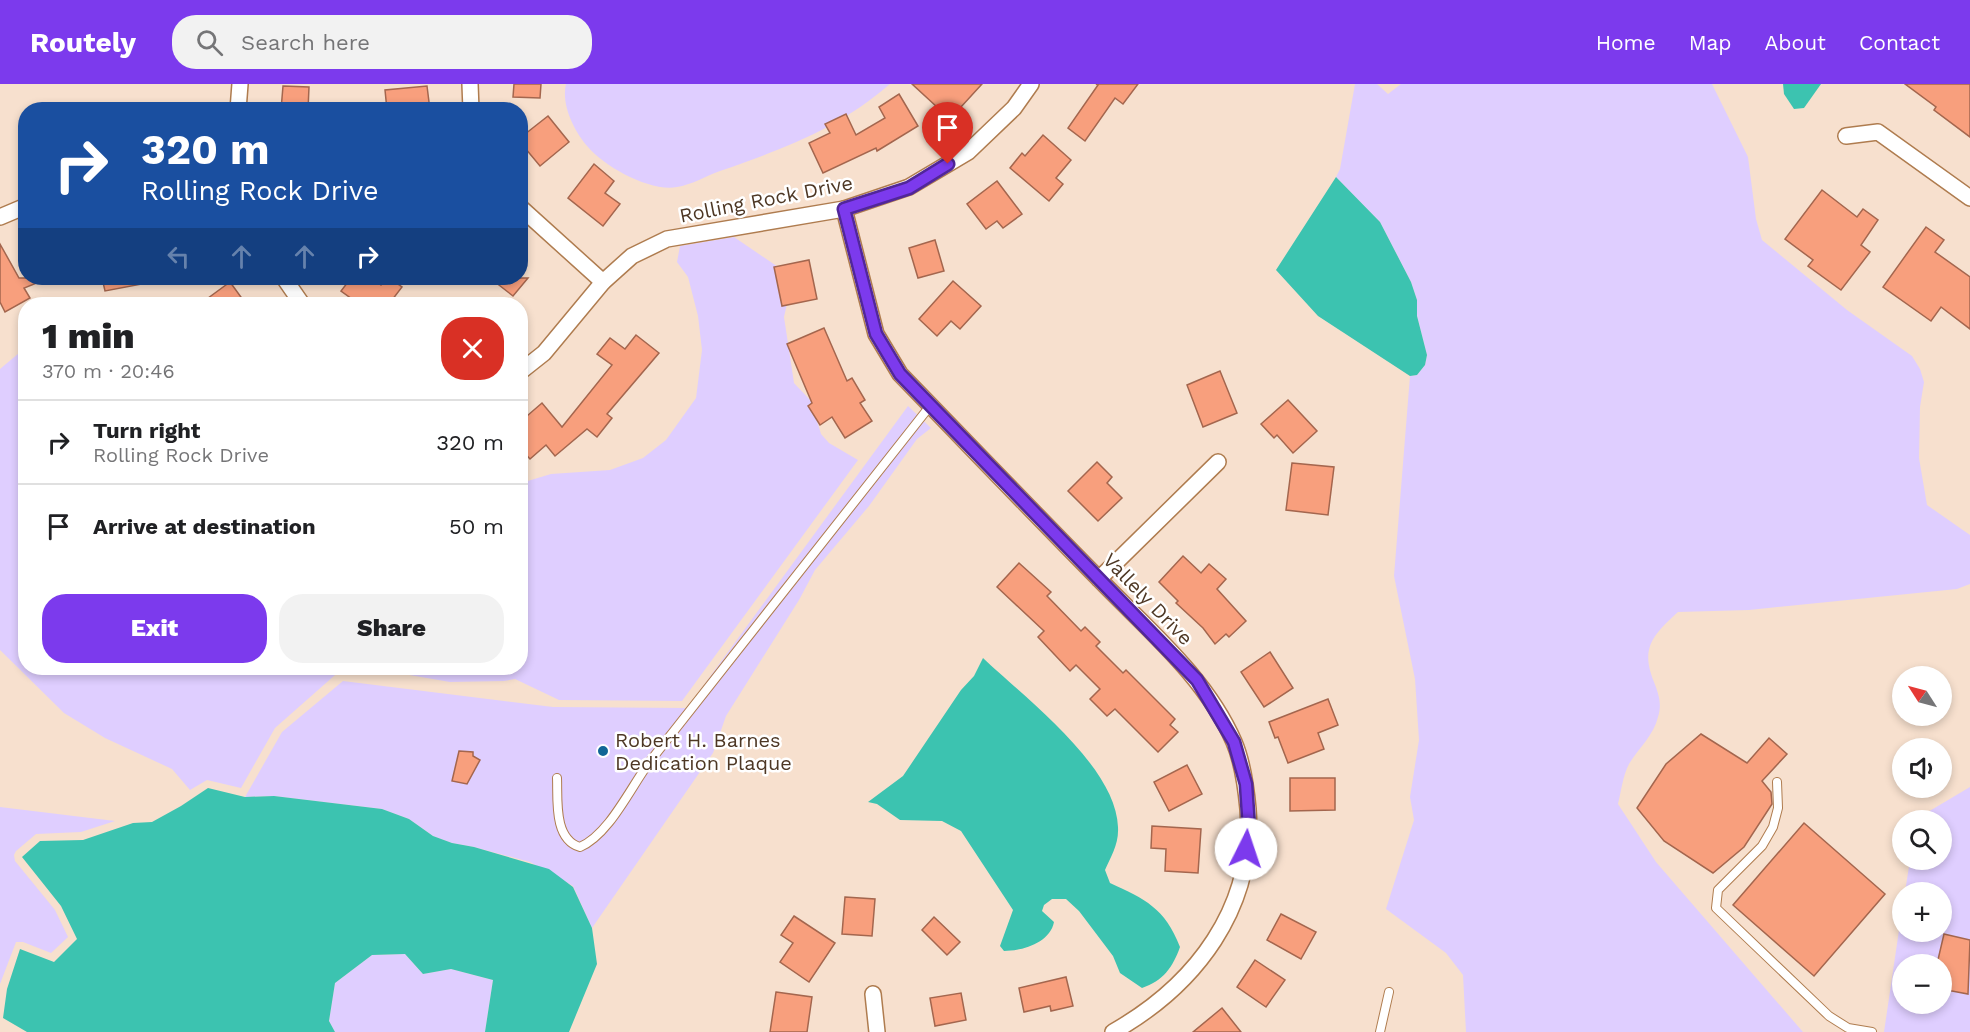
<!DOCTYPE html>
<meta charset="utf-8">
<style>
body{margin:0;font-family:"Work Sans",sans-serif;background:#f2f2f2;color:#202124;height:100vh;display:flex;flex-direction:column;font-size:22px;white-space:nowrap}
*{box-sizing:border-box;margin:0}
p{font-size:20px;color:#757577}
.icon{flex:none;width:33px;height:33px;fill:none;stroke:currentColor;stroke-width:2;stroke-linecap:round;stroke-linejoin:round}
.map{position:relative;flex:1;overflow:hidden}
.panel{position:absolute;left:18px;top:213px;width:510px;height:378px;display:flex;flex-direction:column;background:#fff;border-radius:24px;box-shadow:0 3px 9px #0003}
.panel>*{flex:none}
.banner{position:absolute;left:18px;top:18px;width:510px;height:183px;border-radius:24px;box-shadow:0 3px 9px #0003;background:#1a4fa0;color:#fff;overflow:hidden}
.needle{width:39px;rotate:306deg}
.tools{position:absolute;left:1892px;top:582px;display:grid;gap:12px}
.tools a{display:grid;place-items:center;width:60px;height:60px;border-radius:50%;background:#fff;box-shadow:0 3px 9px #0003;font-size:30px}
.pin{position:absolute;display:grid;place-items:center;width:51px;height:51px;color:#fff;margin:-62px -26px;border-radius:50% 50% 50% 0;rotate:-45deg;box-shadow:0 0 6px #0007}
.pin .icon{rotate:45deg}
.me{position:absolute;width:66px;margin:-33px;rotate:4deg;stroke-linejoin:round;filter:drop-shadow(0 0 4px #0008)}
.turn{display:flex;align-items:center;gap:21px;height:126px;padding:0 24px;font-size:27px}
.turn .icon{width:78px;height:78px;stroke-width:2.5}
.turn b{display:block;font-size:42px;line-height:51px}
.lanes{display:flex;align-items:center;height:57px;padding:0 24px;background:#0003;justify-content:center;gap:30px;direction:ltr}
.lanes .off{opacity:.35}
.round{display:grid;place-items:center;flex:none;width:63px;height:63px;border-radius:24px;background:#f2f2f2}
.headline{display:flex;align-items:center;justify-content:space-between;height:102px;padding:0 24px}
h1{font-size:36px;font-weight:800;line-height:45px}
.primary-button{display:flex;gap:12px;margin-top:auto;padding:12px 24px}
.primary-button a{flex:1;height:69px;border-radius:24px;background:#7c3aed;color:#fff;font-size:24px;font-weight:800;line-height:69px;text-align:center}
.primary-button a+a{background:#f2f2f2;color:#202124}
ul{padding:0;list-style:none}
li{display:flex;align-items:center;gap:18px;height:84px;padding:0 24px;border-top:2px solid #e0e0e0}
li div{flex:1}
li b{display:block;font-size:22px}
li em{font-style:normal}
header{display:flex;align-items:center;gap:36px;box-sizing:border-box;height:84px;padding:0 30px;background:#7c3aed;color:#fff}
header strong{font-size:28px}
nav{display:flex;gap:33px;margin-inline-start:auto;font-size:21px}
.search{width:420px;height:54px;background:#f2f2f2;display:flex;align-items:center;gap:15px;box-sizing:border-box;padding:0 21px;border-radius:24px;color:#757577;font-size:22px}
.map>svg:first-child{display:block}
.green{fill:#dfceff;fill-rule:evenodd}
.water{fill:#3cc3b0}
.building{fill:#f89f7d;stroke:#a4664e;stroke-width:1.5}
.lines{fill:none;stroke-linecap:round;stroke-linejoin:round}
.lane-casing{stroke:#af7c4f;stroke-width:10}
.street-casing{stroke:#af7c4f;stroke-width:18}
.lane{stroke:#fff;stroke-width:8}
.street{stroke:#fff;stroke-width:15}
.route-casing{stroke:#51269a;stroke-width:15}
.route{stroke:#7c3aed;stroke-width:10}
.poi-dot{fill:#106596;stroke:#fff;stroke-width:2}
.labels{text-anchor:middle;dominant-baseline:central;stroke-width:5;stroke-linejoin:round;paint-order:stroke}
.street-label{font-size:20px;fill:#4d3724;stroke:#fff}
.poi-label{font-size:20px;fill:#4d3724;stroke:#fff;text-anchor:start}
</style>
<header>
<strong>Routely</strong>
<div class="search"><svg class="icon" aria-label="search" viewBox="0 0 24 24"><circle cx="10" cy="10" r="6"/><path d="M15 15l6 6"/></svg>Search here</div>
<nav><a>Home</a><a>Map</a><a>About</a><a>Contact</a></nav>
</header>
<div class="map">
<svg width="1970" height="948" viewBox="0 0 1970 948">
<rect width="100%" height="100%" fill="#f7e0ce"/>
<g class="green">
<path d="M566,0h324c-52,45 -107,65 -170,87 -14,5 -29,14 -43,16 -27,5 -72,-20 -89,-40 -14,-16 -27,-42 -22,-63z"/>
<path d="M1355,0h22l11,10 13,-10h311l36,73 8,62 6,21 85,70 65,46 8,13 4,13 -4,25 -1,51 8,47 43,30v49l-13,5 -208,21 -71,2c-25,23 -38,36 -24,70 5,13 8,22 4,35 -4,18 -20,32 -29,47 -6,11 -8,28 -11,40l38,58 147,170h-337l-3,-57 -17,-22 -60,-44 28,-89 -4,-23 9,-57 -4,-61 -21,-103 16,-200 7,-1 8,-10 2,-10 -10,-39v-16l-6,-18 -31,-60 -44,-45 4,-8z"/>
<polygon points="734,153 778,183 787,220 784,233 794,299 811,317 821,350 829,359 858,376 682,617 559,616 515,595 504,597 450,598 369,584 520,584 521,399 551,390 610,386 643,374 666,356 696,314 702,266 698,232 688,193 677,178 680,162"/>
<polygon points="25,264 26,584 343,584 275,644 241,704 207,696 190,706 172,685 105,654 64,629 0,566 0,285"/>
<polygon points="908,322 931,344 917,355 869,422 815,486 799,516 726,632 713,669 592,844 573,802 530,778 474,763 452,759 433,752 409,735 382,725 274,712 245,713 282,648 343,597 553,623 687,624"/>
<path d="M1970,703v245h-86l18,-122v22h39v-40h-36l5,-32h31v-40l-25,-1zM1902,880h39v40h-39z"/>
<polygon points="0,723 115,737 81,748 36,750 16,767 14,771 15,777 55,826 68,853 51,869 23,858 16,858 0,900"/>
<polygon points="405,870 423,890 451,885 493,896 485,948 335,948 329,937 335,899 372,871"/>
</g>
<g class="water">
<polygon points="1783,0 1821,0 1804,24 1794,25 1784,10"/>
<polygon points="1336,93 1380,138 1411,198 1417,216 1417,232 1427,271 1425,281 1417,291 1410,292 1318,232 1276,186"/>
<path d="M983,574c42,40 133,108 135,169 1,17 -7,29 -13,43l5,13c35,16 55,25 70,64 -7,20 -17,34 -38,41l-22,-15 -7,-17 -34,-45 -13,-12h-14l-8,6 -2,6 12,11c-4,21 -32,29 -50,29l-4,-5 13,-36 -52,-79 -19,-10 -42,-1 -23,-16 -9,-2 35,-26 58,-86 13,-14z"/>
<polygon points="208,704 245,713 274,712 382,725 409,735 433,752 452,759 474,763 549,785 573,803 592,844 597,880 569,948 485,948 493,896 451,885 423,890 405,870 372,871 335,899 329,937 335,948 27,948 3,934 7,905 20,865 54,878 77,855 61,822 22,773 40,757 83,756 133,739 152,738 181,722"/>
</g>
<g class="building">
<polygon points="514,0 541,0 540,14 513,13"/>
<polygon points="912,0 982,0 950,35"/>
<polygon points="1096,0 1138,0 1123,20 1115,14 1085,57 1068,44 1098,1"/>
<polygon points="1905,0 1970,0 1970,53 1934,26 1936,23"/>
<polygon points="283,2 309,3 308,26 281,26"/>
<polygon points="427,2 430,26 387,26 385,6"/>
<polygon points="899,10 918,42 877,67 876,64 823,89 809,59 830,49 825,40 846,30 856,51 885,34 879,23"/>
<polygon points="548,32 569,58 540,82 520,58 520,54"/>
<polygon points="1043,51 1071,76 1056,94 1063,100 1049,117 1010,84 1022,69 1025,72"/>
<polygon points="594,80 614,97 605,109 620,120 603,142 568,114"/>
<polygon points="997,97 1022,130 1003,144 997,137 986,145 967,120"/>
<polygon points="1822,106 1857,133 1863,125 1878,136 1861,161 1870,168 1841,206 1808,182 1813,176 1785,155"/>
<polygon points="1926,143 1944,156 1935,168 1970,193 1970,245 1941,223 1931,237 1883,203"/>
<polygon points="935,156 944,187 918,194 909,164"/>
<polygon points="0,160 19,194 49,194 24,204 30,214 5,228 0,218"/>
<polygon points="809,176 817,215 782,222 774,183"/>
<polygon points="102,194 141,194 142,200 105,207"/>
<polygon points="351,194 372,194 381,201 389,194 402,203 389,220 359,220 341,207"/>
<polygon points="490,194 528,194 513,212"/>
<polygon points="953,197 981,222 960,245 951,237 937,252 919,235"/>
<polygon points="230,198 246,220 200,220"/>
<polygon points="824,244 847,297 852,294 865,316 860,319 872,337 845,354 832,333 820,341 808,322 812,319 787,260"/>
<polygon points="636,251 659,269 607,330 612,334 597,353 587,345 555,372 546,361 530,375 520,364 520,338 542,319 562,343 612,281 597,270 610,254 625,265"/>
<polygon points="1220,287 1237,329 1203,343 1187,301"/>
<polygon points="1288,316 1317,347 1293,369 1277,351 1274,354 1261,340"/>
<polygon points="1097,378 1112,393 1107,399 1122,414 1098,437 1068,407"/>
<polygon points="1292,379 1334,383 1328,431 1286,426"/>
<polygon points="1183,472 1201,489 1209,480 1226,495 1217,505 1246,537 1229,553 1226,550 1215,560 1203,544 1176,519 1178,517 1159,498"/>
<polygon points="1019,479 1051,508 1047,512 1081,547 1085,543 1100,558 1096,562 1123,589 1126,586 1175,635 1170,641 1178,648 1158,668 1115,625 1107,632 1090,615 1100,605 1076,581 1070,587 1038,553 1044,547 997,503"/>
<polygon points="1270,568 1293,604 1264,623 1241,588"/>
<polygon points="1328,615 1338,641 1318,649 1324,665 1288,679 1278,653 1275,654 1269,638"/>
<polygon points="1701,650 1747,679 1769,654 1787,670 1762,697 1771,708 1772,720 1744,763 1713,789 1664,757 1637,724 1666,680"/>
<polygon points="459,667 473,668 473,672 480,676 467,700 452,697"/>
<polygon points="1187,681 1202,710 1169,727 1154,698"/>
<polygon points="1290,694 1335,694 1335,726 1290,727"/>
<polygon points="1804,739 1885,810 1814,892 1733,821"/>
<polygon points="1152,742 1201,745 1198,789 1165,787 1166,765 1151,764"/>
<polygon points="845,813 875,815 872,852 842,850"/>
<polygon points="1281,830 1316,848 1301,875 1267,856"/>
<polygon points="794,832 835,859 809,898 780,878 793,859 781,851"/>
<polygon points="934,833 960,858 947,871 922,846"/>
<polygon points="1944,850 1970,856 1968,910 1941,905 1941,880 1937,880"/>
<polygon points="1255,876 1285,896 1266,923 1237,903"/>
<polygon points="1066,893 1073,922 1051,927 1050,922 1024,928 1019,904"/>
<polygon points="776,908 812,913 807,948 770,948"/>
<polygon points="961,909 966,936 935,942 930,914"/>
<polygon points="1222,924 1241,948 1193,948"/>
</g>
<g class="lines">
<g class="lane-casing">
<g id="lane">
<path d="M557,694c1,20 -4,61 23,69 30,-13 51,-61 71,-87 93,-119 187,-236 279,-354"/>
<polyline points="1777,698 1778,724 1773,743 1762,762 1718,806 1716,824 1829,932 1848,944 1872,948"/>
<polyline points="1380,948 1389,908"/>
</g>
</g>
<g class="street-casing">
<g id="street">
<polyline points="470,0 471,26"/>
<polyline points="238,26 240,0"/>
<polyline points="1846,52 1878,48 1970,114"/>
<polyline points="520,123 603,198"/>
<path d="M844,125l32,125 24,40c66,68 132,137 199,205 48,50 107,98 135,163 9,21 12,45 14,67 7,99 -52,176 -135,223"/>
<polyline points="0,133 26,122"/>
<polyline points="284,194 302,220"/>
<polyline points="520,288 544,269 603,198 632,172 667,155 844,125 909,103 968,68 1014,24 1031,0"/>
<polyline points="1099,495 1218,378"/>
<polyline points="873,910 877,948"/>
</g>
</g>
<use href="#lane" class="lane"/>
<use href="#street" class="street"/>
</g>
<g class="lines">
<g class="route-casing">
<polyline id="route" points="948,80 909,104 844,125 876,250 900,290 1197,596 1234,658 1246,700 1249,744 1246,765"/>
</g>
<use href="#route" class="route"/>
</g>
<circle class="poi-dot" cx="603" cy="667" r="6"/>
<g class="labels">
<g class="street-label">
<text transform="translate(766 115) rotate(-11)">Rolling Rock Drive</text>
<text transform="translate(1148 515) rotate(46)">Vallely Drive</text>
</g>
<g class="poi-label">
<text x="615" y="656">Robert H. Barnes<tspan x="615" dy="23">Dedication Plaque</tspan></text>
</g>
</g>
</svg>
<div class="tools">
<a><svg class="needle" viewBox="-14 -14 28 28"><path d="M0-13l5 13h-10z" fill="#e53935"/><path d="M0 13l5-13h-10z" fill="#757577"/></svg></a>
<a><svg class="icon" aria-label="sound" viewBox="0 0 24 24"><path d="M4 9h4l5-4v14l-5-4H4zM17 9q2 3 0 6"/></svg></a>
<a><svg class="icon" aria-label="search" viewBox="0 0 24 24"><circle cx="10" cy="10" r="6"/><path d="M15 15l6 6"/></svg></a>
<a>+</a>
<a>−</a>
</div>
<div class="pin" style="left:948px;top:80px;background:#d93025"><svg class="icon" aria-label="arrive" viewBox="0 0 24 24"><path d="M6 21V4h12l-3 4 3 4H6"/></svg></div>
<svg class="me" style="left:1246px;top:765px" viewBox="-20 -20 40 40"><circle r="19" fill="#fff"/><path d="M0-13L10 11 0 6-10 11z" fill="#7c3aed"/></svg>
<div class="banner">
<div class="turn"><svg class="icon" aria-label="right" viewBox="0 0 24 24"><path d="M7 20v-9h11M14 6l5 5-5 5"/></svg><div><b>320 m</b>Rolling Rock Drive</div></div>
<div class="lanes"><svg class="icon off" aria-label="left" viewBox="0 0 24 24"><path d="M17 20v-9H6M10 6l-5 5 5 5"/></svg><svg class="icon off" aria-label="ahead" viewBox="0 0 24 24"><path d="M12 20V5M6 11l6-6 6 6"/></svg><svg class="icon off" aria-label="ahead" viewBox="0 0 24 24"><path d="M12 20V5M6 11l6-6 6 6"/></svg><svg class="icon" aria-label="right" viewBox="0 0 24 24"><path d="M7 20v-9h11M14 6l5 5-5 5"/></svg></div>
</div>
<section class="panel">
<div class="headline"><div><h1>1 min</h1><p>370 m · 20:46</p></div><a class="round" style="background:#d93025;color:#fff"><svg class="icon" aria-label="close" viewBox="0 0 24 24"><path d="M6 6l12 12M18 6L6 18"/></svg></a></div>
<ul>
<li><svg class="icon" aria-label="right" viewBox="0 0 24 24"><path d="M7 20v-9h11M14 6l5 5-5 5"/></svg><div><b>Turn right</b><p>Rolling Rock Drive</p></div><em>320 m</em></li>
<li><svg class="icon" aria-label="arrive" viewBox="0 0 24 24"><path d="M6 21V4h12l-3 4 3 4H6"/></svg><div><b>Arrive at destination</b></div><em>50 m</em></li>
</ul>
<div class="primary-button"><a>Exit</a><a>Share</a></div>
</section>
</div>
